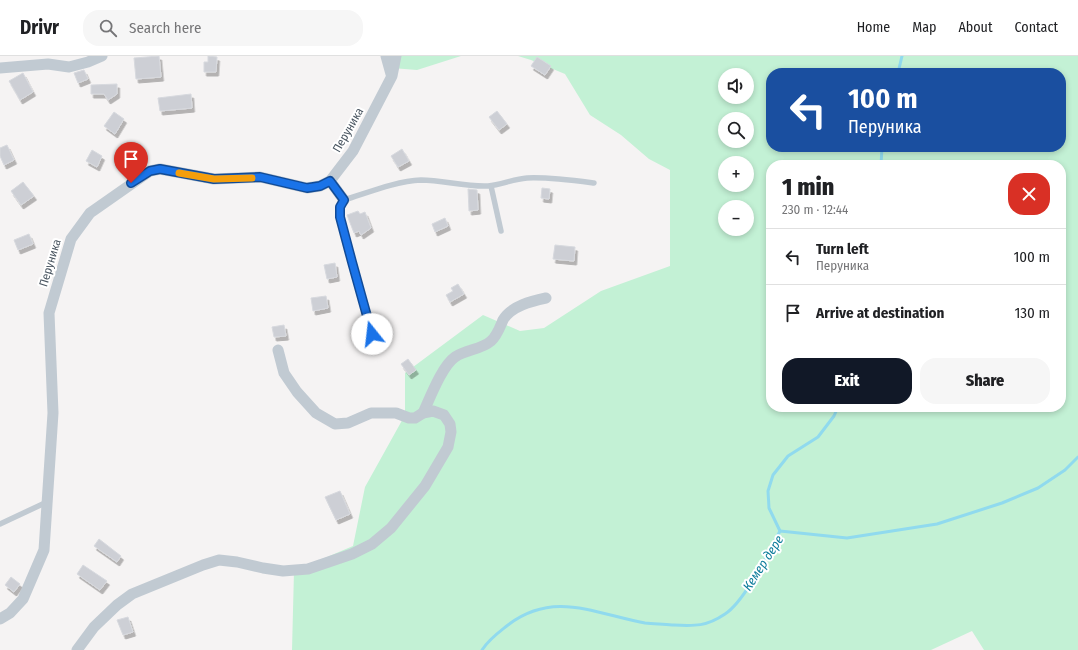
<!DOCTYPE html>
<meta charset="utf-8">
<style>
body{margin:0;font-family:"Fira Sans Condensed",sans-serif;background:#f6f6f6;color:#202124;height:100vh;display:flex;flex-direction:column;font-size:15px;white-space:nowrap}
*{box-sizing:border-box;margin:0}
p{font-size:13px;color:#757577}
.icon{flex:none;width:22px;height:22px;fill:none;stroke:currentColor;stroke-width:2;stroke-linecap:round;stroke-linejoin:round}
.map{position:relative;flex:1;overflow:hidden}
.side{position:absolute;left:766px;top:104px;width:300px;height:252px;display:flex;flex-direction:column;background:#fff;border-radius:16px;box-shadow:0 2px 6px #0003}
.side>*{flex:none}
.guide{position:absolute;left:766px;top:12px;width:300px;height:84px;border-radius:16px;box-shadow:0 2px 6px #0003;background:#1a4fa0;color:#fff;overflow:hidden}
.buttons{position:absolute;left:718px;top:12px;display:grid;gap:8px}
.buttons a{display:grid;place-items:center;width:36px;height:36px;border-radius:50%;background:#fff;box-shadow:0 2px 6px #0003;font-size:20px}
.pin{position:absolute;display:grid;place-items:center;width:34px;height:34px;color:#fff;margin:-41px -17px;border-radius:50% 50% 50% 0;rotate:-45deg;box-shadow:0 0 4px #0007}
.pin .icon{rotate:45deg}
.me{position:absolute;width:44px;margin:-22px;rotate:344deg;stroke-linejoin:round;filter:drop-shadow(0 0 3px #0008)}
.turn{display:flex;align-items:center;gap:14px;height:84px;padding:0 16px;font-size:18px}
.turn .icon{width:52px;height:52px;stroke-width:2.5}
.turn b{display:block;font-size:28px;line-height:34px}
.round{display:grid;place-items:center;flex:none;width:42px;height:42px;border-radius:16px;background:#f6f6f6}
.headline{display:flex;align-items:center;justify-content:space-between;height:68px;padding:0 16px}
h1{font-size:24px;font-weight:800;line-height:30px}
.action{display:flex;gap:8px;margin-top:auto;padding:8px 16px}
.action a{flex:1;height:46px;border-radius:16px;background:#111827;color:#fff;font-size:16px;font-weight:800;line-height:46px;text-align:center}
.action a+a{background:#f6f6f6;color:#202124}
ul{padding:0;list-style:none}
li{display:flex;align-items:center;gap:12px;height:56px;padding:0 16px;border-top:1px solid #e0e0e0}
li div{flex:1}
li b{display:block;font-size:15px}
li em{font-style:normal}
header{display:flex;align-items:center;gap:24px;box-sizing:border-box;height:56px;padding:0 20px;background:#fff;border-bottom:1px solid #e0e0e0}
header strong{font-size:19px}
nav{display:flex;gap:22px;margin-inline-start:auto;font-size:14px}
.search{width:280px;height:36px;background:#f6f6f6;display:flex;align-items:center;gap:10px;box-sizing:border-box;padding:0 14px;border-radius:16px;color:#757577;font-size:15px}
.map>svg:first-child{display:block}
.green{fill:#c3f1d5;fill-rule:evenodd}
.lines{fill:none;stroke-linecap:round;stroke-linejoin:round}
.stream{stroke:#90daee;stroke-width:3}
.building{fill:#cdcfd5;stroke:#d7d9de;filter:url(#shadow)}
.service{stroke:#c1cad2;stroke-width:5.5}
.minor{stroke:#c1cad2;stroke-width:11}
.route-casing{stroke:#114b97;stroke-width:10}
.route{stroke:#1a73e8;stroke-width:7}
.slow{stroke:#f59e0b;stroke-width:7}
.labels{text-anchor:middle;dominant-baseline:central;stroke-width:4;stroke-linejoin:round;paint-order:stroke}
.street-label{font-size:12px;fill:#4a5661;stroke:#fff}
.water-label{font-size:13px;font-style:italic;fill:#0c7c9b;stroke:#fff}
</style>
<header>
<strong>Drivr</strong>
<div class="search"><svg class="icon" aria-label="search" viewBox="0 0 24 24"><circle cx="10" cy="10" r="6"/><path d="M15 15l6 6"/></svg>Search here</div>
<nav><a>Home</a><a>Map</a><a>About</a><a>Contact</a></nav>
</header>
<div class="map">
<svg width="1078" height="594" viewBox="0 0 1078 594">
<defs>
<filter id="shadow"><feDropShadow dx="2.5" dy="4" stdDeviation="0" flood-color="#0004"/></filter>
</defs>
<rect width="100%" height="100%" fill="#f5f3f3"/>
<g class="green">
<polygon points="390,0 461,0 417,14 392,12"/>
<path d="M518,0h560v594h-94l-12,-19 -41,19h-639l2,-79 59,-25 12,-59 40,-72v-42l78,-58 37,16 24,-3 57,-37 69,-25v-96l-21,-11 -28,-24 -31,-20 -25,-41 -34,-14zM771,17h290v74h-290zM725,19h22v22h-22zM725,63h22v22h-22zM725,107h22v22h-22zM771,109h290v242h-290zM725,151h22v22h-22z"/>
</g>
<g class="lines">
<g class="stream">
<polyline points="898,17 902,0"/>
<polyline points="881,109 882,91"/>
<polyline points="780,475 769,452 768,435 773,419 788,400 818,381 834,360 838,351"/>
<path d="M482,594c7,-11 16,-17 26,-25 46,-35 87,-11 137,-2 9,1 18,1 27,2 22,1 34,2 53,-11 20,-13 43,-61 55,-83l67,7 90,-14 65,-21 36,-15 27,-18 13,-13"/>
</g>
</g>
<g class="building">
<polygon points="159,0 161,21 136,23 134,2"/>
<polygon points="208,0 217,1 216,16 204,16 204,6 208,6"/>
<polygon points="537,1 551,10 545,19 531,10"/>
<polygon points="84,14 88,23 78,27 74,17"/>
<polygon points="23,17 33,36 20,44 9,25"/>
<polygon points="117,28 117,38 108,44 104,38 91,38 91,29"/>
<polygon points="191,38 192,52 160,55 158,42"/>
<polygon points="497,55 507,68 499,74 489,61"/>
<polygon points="114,56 124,63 115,78 104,70"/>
<polygon points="7,89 14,104 4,109 0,100 0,92"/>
<polygon points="402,93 409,105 398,111 391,100"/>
<polygon points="92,94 102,100 97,111 86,105"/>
<polygon points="23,126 34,140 21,149 11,135"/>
<polygon points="542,132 550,133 549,143 541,142"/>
<polygon points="468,133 477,134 478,154 469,155"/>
<polygon points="358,155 360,158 365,156 371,172 361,179 359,175 354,177 347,159"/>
<polygon points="445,162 448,170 435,176 432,168"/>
<polygon points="29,178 33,188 18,194 14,184"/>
<polygon points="555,189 575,191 574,205 553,203"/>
<polygon points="335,207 337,221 327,223 324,209"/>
<polygon points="458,228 464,238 450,246 446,239 453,235 451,232"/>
<polygon points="326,240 328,252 313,255 311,242"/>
<polygon points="284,269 286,280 274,281 272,271"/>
<polygon points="408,303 416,314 409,319 401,308"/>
<polygon points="340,435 350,458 336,464 325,441"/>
<polygon points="99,483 121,500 117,506 94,490"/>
<polygon points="83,509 107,525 100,534 77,518"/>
<polygon points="11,521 20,528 14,536 5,529"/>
<polygon points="128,561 133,576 123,579 117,564"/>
</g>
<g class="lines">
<g class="service">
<polyline points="491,130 501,175"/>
<path d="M372,278l-20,-72 -12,-45v-10l4,-7c23,-7 52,-19 77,-20 22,0 44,7 67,6 13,-1 25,-7 39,-8 22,-1 44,2 67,5"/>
<polyline points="0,468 47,446"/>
</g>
<g class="minor">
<polyline points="386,0 391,18"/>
<polyline points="0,12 48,8 69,11 88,6 102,0"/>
<polyline points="330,125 344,144"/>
<path d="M423,357c7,-15 19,-47 32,-56 11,-8 26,-7 36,-16 6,-5 9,-14 12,-21 8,-14 29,-19 43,-22"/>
<polyline points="0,563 10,557 23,543 44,494 53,357 49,257 71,183 90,157 150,115 160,113 214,123 260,121 307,132 320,130 330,125 353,95 392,20 396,0"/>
<polyline points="77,594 94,571 117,549 132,538 203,509 219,504 237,506 263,512 283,515 308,513 352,498 372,488 391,472 425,430 448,391 451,376 450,368 444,359 433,355 423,357 415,362 409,362 396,357 371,357 348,367 335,368 316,357 297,336 284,317 278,294"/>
</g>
</g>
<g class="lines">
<g class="route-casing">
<polyline id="route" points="131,127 150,115 160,113 214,123 260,121 307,132 320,130 330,125 344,144 340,151 340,161 352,206 372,278"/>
</g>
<use href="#route" class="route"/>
<polyline class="slow" points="179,117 214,123 252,122"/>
</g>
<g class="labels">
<g class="street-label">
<text transform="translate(348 74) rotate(-60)">Перуника</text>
<text transform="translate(50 207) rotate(-73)">Перуника</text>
</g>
<g class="water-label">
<text transform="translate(763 507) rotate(-57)">Кемер дере</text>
</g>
</g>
</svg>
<div class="buttons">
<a><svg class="icon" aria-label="sound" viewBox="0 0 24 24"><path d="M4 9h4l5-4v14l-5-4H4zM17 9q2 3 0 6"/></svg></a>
<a><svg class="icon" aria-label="search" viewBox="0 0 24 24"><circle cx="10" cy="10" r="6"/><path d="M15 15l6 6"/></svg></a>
<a>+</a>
<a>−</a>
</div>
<div class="pin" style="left:131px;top:127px;background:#d93025"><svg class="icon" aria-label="arrive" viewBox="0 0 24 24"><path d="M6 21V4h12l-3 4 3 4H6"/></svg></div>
<svg class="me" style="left:372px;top:278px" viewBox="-20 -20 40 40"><circle r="19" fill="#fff"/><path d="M0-13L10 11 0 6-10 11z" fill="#1a73e8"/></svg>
<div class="guide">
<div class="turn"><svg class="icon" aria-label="left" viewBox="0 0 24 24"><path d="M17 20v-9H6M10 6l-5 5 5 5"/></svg><div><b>100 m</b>Перуника</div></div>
</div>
<section class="side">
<div class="headline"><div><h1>1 min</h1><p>230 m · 12:44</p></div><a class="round" style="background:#d93025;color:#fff"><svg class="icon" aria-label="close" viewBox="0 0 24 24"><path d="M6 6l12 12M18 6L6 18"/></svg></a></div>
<ul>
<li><svg class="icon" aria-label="left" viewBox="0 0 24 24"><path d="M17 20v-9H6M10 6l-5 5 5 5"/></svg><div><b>Turn left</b><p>Перуника</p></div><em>100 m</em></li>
<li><svg class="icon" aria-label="arrive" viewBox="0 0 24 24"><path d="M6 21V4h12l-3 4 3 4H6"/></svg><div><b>Arrive at destination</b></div><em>130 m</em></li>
</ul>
<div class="action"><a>Exit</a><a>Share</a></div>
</section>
</div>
